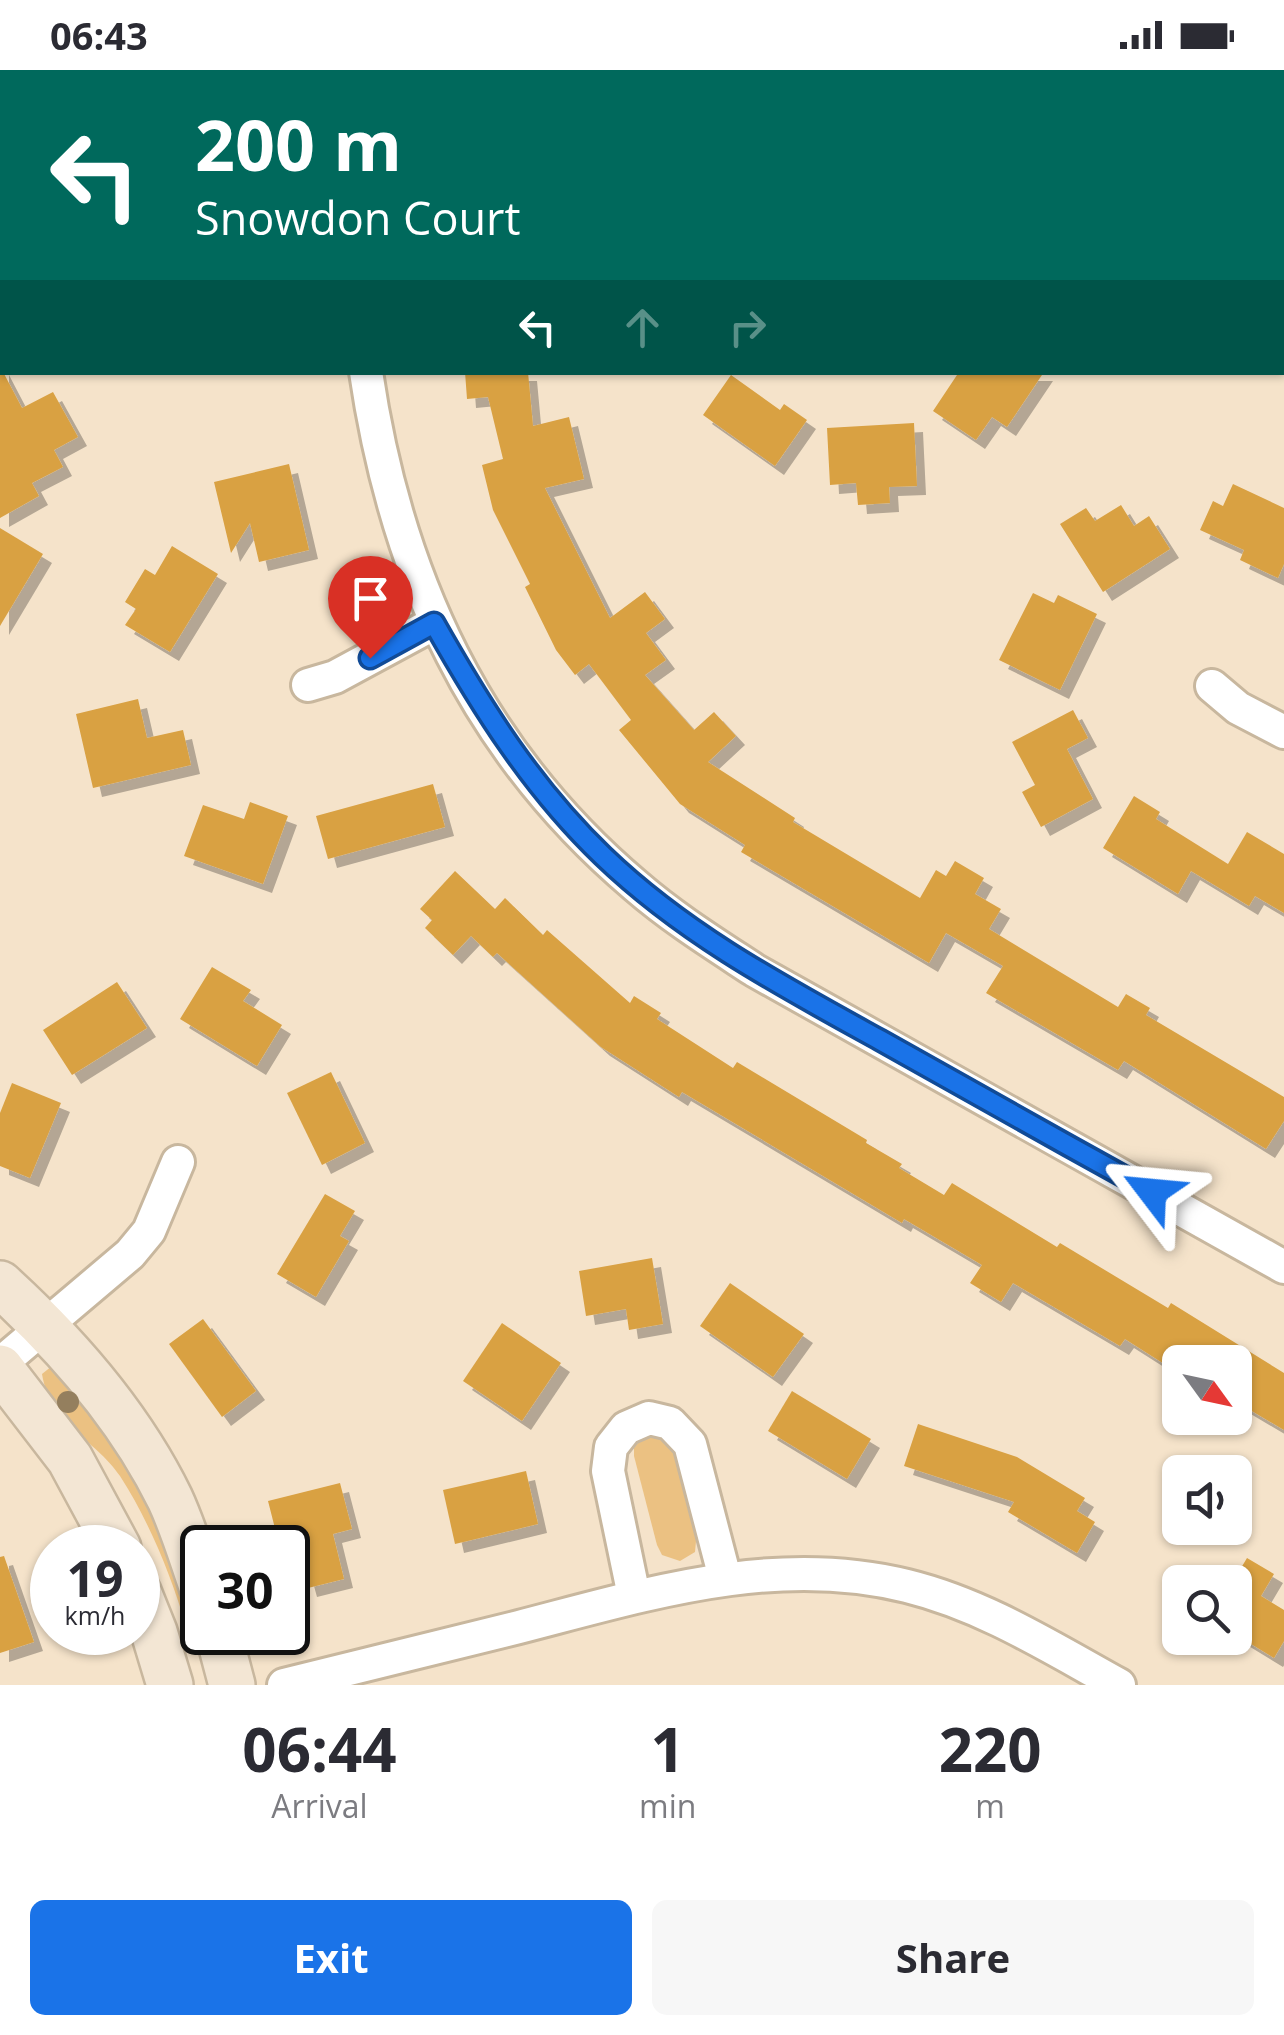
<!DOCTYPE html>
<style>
body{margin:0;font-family:"Open Sans",sans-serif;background:#f7f7f7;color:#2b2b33;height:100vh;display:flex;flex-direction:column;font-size:38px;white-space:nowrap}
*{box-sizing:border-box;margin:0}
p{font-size:32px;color:#7c7c81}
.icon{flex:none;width:55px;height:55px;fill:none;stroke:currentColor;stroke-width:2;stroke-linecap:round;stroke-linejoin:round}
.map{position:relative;height:1615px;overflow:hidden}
.panel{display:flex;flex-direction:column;background:#fff;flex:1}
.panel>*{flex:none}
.top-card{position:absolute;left:0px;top:0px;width:1285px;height:305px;box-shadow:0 2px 8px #0004;background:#00695c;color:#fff;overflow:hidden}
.needle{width:65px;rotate:123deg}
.tools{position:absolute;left:1162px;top:1275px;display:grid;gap:20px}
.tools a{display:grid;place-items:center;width:90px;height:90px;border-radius:15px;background:#fff;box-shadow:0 2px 8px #0004;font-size:50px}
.speed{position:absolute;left:30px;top:1455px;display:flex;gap:20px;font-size:50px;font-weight:700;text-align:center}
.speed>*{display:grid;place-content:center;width:130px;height:130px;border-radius:50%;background:#fff;box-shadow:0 2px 8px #0004;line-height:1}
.speed small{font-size:25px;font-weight:400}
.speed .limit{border:5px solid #111;border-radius:15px;background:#fff;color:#111}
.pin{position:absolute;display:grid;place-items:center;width:85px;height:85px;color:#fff;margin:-102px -42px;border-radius:50% 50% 50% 0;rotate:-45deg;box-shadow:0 0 10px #0007}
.pin .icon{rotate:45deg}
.me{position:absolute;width:110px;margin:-55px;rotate:299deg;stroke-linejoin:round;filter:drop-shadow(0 0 8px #0008)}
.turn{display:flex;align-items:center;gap:35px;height:210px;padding:0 30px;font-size:45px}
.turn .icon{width:130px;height:130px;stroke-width:2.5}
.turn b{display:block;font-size:70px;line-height:85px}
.lanes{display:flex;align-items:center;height:95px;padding:0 30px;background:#0003;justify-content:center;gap:50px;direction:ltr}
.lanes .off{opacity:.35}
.eta{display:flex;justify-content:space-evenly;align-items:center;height:170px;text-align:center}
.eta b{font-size:60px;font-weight:700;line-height:70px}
.action{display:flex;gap:20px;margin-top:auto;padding:20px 30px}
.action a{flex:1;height:115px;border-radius:15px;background:#1a73e8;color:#fff;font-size:40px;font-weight:700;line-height:115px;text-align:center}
.action a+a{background:#f7f7f7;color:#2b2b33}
.status{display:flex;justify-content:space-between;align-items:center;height:70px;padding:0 50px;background:#fff;direction:ltr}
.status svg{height:28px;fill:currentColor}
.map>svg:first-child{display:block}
.green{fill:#ebc182}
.building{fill:#d9a143;filter:url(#shadow)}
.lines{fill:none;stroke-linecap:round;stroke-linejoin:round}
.street-casing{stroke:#c8b79e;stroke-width:38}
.secondary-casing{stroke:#c8b79e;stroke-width:50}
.street{stroke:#fff;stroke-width:32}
.secondary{stroke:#f3e6d4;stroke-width:45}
.tree{fill:#947f5e}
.route-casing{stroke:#114b97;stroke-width:25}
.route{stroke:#1a73e8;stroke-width:18}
</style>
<div class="status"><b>06:43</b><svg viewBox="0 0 49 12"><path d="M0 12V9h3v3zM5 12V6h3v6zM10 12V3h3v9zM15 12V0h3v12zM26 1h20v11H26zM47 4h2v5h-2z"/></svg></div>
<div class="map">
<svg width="1284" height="1615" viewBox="0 0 1284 1615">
<defs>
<filter id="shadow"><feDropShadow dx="9" dy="9" stdDeviation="0" flood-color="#0004"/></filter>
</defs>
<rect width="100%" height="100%" fill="#f5e3ca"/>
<g class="green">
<path d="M52,1296l9,3 76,117 29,60 30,78 -4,8 -6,-6c-15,-51 -37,-105 -66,-150 -26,-39 -69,-48 -78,-102z"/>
<polygon points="658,1364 674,1377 697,1460 695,1482 680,1491 662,1485 657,1475 634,1386 634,1378 643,1366"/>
</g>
<g class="building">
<polygon points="0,296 22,338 53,322 78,367 54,380 63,397 32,413 39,426 0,448"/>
<polygon points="465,302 528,302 533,356 569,347 584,409 545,418 610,548 645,522 665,549 646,563 666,590 645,605 694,660 714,642 736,666 708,692 795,748 793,752 920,828 936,800 946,806 955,791 984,808 975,824 1001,839 989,859 1118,937 1126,924 1150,938 1146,945 1284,1027 1284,1051 1266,1079 1124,991 1118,1000 986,923 1003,896 946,863 929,893 741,782 745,775 680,734 619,660 631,650 589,594 575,605 556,580 525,517 530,514 493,440 482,395 503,389 488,327 467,329"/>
<polygon points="959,302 1044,302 1007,357 992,347 976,370 933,341"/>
<polygon points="731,305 780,340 784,334 807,350 775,396 703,345"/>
<polygon points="914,353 917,416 889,417 890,433 858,435 856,413 830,415 827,358"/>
<polygon points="289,394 309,480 259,492 250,453 231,483 214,412"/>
<polygon points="1233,414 1284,438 1284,494 1278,508 1240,490 1244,480 1200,460 1213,431 1223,436"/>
<polygon points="1121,435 1134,456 1149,446 1170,479 1103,522 1060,454 1086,438 1095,451"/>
<polygon points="0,458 43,484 0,556"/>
<polygon points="172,476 218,504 170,582 125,555 136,539 125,532 145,499 155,505"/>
<polygon points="1033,523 1054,533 1058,525 1097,544 1060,620 999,590"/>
<polygon points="138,629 147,668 183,660 191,695 93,718 76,644"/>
<polygon points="1073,640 1088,668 1067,679 1093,729 1041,757 1022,722 1035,715 1012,672"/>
<polygon points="433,714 445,757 328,789 316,746"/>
<polygon points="1134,726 1160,742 1156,749 1228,794 1247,762 1284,784 1284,843 1255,826 1249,836 1191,801 1178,824 1103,778"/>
<polygon points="250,732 288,746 263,814 184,786 203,735 244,749"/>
<polygon points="455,801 495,839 505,828 543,865 547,860 630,933 634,926 661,943 657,949 733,998 737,992 867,1070 866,1073 902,1094 899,1098 944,1125 952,1113 1057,1177 1060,1173 1168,1238 1171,1233 1284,1303 1284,1360 1235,1331 1235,1292 1180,1292 1180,1304 1125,1269 1120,1276 1013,1213 1001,1232 970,1213 982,1195 904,1149 902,1153 682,1022 679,1027 601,977 497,883 493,887 471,866 453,885 425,858 432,850 420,839"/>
<polygon points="212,897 251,920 243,931 282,955 257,996 180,949"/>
<polygon points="117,912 147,958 72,1005 43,960"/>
<polygon points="331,1002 365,1073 322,1095 287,1023"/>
<polygon points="12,1013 61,1033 30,1108 0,1096 0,1043"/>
<polygon points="325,1124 355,1141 340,1166 349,1171 316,1227 277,1204"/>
<polygon points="652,1188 663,1254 629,1260 626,1239 586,1246 579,1201"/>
<polygon points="730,1213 804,1264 773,1307 700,1256"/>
<polygon points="203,1249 256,1321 222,1347 169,1274"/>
<polygon points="502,1253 561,1293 522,1351 463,1311"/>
<polygon points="792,1321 871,1369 847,1409 768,1361"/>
<polygon points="918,1354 1017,1387 1085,1428 1077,1441 1095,1452 1077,1483 1008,1442 1014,1432 904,1396"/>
<polygon points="526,1401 538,1454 455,1474 443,1420"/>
<polygon points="340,1413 352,1459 333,1464 344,1509 308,1518 297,1478 280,1478 268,1431"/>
<polygon points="4,1486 34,1572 0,1583 0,1487"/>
<polygon points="1247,1488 1274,1504 1261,1526 1284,1540 1284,1571 1274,1588 1238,1566 1235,1570 1235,1508"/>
</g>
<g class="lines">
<g class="street-casing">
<g id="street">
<polyline points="367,2 367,0"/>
<polyline points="872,2 873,0"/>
<path d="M366,302c30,204 110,379 270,514 37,32 77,57 118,84l530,297"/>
<polyline points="308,615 335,607 435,553"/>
<polyline points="1212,616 1238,638 1284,662"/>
<polyline points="0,1294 130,1184 149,1161 178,1092"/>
<polyline points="634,1526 608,1401 611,1377 626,1358 649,1348 670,1353 690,1374 725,1508"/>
<path d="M284,1615c78,-19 157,-39 235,-58 128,-33 256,-74 388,-41 77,19 143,61 212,99"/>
</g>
</g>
<g class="secondary-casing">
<g id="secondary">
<path d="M0,1214c67,61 130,133 170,215 13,28 22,58 32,87"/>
<polyline points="0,1298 70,1389 118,1478"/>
<polyline points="138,1522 154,1562 170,1615"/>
<polyline points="218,1562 232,1615"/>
</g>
</g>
<use href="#street" class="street"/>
<use href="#secondary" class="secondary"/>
</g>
<circle class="tree" cx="68" cy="1332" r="11"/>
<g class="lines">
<g class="route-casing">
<path id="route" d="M370,588l64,-35c48,85 98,165 169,233 81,78 179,130 277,184 91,51 181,102 272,152"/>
</g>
<use href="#route" class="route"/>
</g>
</svg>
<div class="tools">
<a><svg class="needle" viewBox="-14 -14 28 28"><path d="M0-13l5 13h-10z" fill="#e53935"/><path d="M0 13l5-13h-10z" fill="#7c7c81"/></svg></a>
<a><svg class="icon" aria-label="sound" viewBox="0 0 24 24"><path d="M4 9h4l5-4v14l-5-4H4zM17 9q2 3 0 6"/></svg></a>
<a><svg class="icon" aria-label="search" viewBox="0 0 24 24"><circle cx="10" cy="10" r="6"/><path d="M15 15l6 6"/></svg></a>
</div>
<div class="speed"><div>19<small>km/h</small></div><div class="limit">30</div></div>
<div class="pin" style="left:370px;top:588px;background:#d93025"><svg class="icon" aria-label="arrive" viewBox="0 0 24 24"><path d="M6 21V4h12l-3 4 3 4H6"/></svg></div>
<svg class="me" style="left:1152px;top:1122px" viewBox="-20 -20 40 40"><path d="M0-17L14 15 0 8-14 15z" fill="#1a73e8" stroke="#fff" stroke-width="4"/></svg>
<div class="top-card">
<div class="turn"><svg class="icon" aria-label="left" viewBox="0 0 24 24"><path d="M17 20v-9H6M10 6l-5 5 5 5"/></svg><div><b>200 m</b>Snowdon Court</div></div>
<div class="lanes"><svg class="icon" aria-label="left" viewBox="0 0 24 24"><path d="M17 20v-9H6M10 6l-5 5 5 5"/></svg><svg class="icon off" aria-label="ahead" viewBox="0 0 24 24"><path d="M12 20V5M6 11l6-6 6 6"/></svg><svg class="icon off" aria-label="right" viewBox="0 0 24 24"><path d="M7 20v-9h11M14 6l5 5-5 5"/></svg></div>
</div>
</div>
<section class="panel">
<div class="eta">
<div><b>06:44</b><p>Arrival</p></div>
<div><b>1</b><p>min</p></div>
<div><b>220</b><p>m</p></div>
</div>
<div class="action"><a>Exit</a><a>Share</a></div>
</section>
